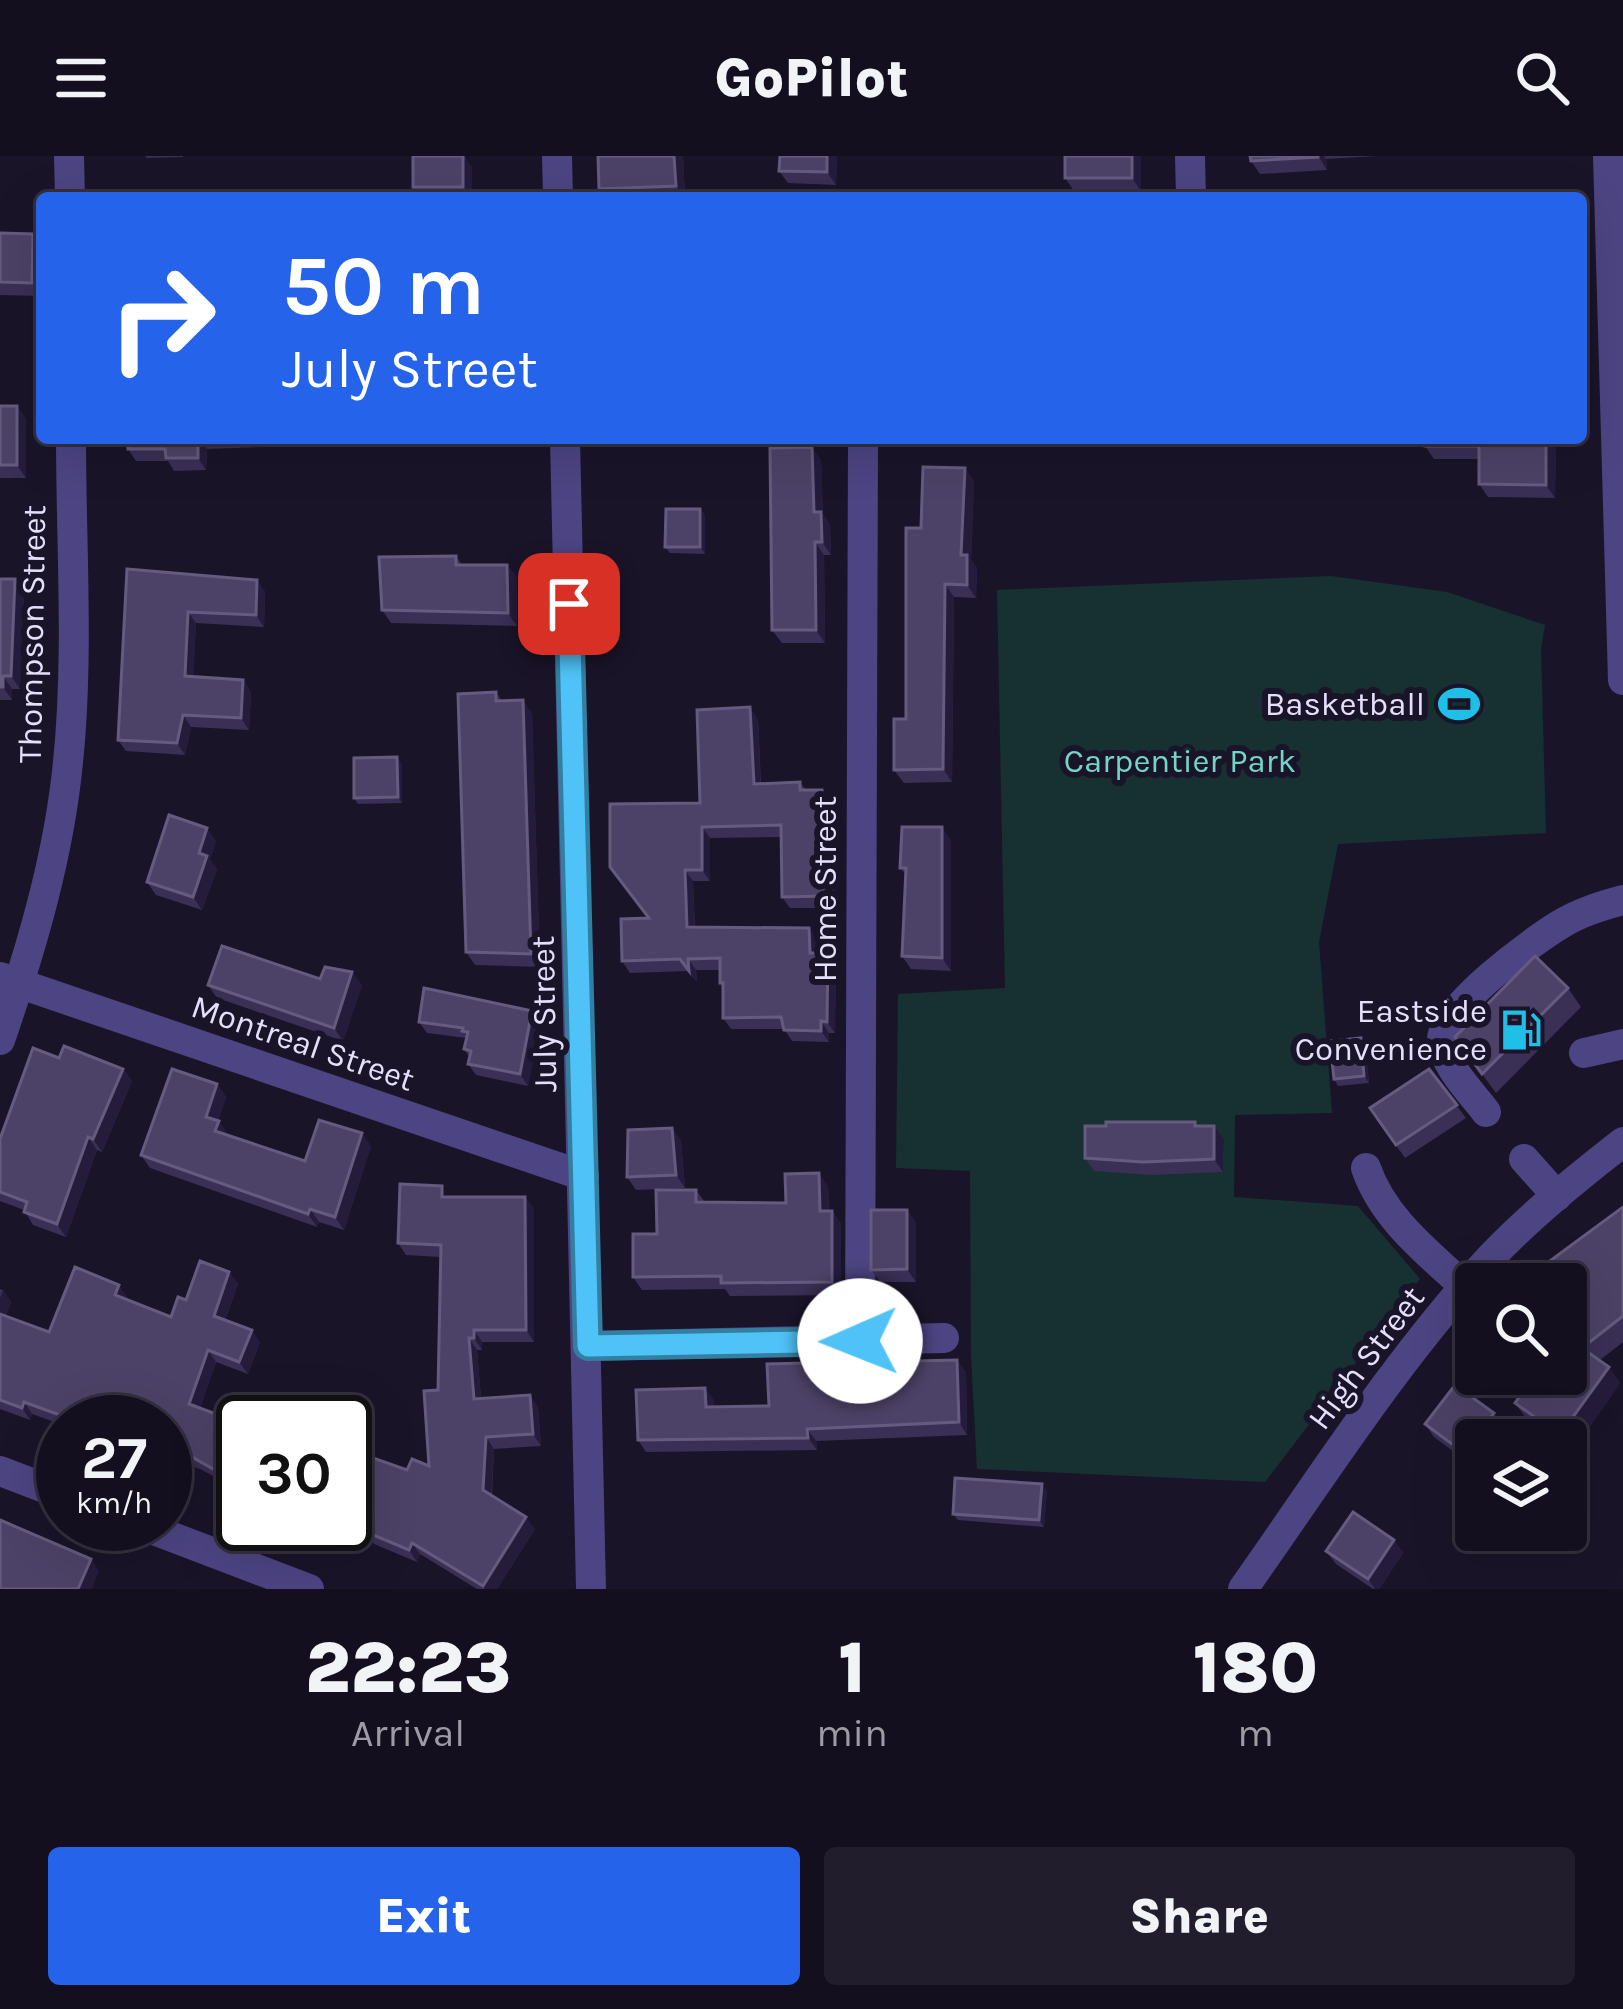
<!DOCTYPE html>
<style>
body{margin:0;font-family:Karla,sans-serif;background:#211d2c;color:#f1f3f6;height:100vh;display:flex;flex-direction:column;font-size:45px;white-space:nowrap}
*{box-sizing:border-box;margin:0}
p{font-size:39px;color:#9d9ca4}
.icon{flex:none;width:66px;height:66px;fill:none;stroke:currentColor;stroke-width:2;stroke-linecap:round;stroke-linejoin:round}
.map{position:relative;height:1433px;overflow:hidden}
.drawer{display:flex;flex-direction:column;background:#140f1f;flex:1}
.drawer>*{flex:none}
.top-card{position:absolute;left:36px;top:36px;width:1551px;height:252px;border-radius:12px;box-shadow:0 12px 48px #0002,0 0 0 3px #332f3d;background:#2563eb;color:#fff;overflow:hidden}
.buttons{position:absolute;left:1455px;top:1107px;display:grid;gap:24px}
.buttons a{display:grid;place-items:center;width:132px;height:132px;border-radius:12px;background:#140f1f;box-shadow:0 12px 48px #0002,0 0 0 3px #332f3d;font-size:60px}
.speed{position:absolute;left:36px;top:1239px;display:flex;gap:24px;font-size:60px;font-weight:700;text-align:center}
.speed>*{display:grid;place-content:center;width:156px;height:156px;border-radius:50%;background:#140f1f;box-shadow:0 12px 48px #0002,0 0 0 3px #332f3d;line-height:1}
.speed small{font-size:30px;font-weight:400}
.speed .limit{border:6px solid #111;border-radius:18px;background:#fff;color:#111}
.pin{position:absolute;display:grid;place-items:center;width:102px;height:102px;color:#fff;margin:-51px;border-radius:24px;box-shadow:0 6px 18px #0006}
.me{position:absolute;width:132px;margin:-66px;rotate:269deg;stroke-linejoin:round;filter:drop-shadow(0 0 9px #0008)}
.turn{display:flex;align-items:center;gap:42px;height:252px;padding:0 48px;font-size:54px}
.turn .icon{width:156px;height:156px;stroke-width:2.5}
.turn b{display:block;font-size:84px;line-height:102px}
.eta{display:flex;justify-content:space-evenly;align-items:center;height:204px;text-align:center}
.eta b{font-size:72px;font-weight:800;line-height:84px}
.cta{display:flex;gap:24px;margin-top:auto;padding:24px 48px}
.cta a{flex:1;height:138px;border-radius:12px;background:#2563eb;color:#fff;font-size:48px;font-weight:800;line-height:138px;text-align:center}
.cta a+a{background:#211d2c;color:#f1f3f6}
header{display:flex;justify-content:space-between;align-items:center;height:156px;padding:0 48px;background:#140f1f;font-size:54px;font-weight:800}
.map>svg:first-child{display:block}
.green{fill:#173132}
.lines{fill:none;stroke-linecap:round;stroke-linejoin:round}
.minor{stroke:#4d4483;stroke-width:30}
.wall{fill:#3a2f55}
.shaded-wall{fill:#251c3c}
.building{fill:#4c4267;stroke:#645b7e;stroke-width:3}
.route-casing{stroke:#337fa1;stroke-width:30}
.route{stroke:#4fc3f7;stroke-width:21}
.labels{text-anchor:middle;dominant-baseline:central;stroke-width:12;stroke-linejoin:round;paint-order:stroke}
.street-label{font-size:33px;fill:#e5dffc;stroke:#1a1429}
.poi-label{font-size:33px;fill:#e5dffc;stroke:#1a1429;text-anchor:end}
.park-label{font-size:33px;fill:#71d5c7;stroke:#1a1429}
</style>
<header><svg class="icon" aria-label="menu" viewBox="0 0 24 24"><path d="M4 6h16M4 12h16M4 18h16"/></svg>GoPilot<svg class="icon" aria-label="search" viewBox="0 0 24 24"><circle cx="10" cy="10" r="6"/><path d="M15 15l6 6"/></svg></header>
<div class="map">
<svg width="1623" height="1433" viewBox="0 0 1623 1433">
<rect width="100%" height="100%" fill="#1a1429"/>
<polygon class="green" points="1331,420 1447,436 1545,469 1541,493 1546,677 1338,688 1319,786 1332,957 1235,959 1234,1041 1358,1050 1420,1123 1265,1326 977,1313 971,1200 970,1015 896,1012 898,838 1005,832 997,434"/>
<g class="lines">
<g class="minor">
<polyline points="69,0 70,42"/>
<polyline points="557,0 558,42"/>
<polyline points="1190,0 1191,42"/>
<polyline points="1608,0 1623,524"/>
<polyline points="565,282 591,1433"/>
<polyline points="0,821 584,1020"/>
<path d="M0,884c31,-90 59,-184 68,-278 11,-107 3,-217 3,-324"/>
<polyline points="1584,897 1623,888"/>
<path d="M1486,956c-15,-20 -42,-46 -44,-72 -2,-31 92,-100 119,-116 20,-12 40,-18 62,-24"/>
<polyline points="1524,1003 1557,1040"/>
<path d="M1366,1012c17,50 61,84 99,119"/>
<polyline points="860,1185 863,282"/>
<polyline points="588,1190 944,1182"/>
<polyline points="0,1315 63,1339"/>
<polyline points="138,1368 309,1433"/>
<path d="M1243,1433c79,-112 155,-232 248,-332 40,-42 86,-79 132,-115"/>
</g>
</g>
<g class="wall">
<polygon points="145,0 183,0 183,1 147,2"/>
<polygon points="464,0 472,12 472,42 420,42 413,31"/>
<polygon points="598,0 683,0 685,42 605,42 599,33"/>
<polygon points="837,0 836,29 788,27 779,15"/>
<polygon points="1065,0 1141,0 1141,35 1074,35 1065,22"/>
<polygon points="1250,0 1378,0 1326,3 1327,14 1260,18 1251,5"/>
<polygon points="0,77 41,140 0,139"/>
<polygon points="0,250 17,250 26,263 26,322 0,322"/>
<polygon points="128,282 263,282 263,291 207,293 206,314 174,315 168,305 136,305 128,293"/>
<polygon points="1425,282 1552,282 1556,287 1555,342 1488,341 1479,328 1479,303 1434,303 1425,290"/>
<polygon points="821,304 823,358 830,369 831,399 824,399 825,487 782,487 772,474"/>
<polygon points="974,325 971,404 977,412 976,442 954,441 952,626 904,627 894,614 906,563 921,372"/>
<polygon points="700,353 705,360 705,398 670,397 665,391"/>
<polygon points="456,400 462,409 507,409 517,422 517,470 391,467 382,454"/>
<polygon points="127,413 265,435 264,471 196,467 193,520 243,524 251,536 249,574 191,571 185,599 126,595 118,584"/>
<polygon points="0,423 15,423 24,436 20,533 12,533 12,544 0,544"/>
<polygon points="496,536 502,545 532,557 540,811 475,809 466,796"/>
<polygon points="758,563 761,628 800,626 806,634 822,634 830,645 835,735 831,735 831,752 790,752 782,741 781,681 710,682 710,725 693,725 695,771 817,783 818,797 828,797 836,808 835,877 829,877 829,886 792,885 784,873 731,873 723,862 723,832 720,827 720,814 696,814 697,826 688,815 630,817 622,805 648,762 700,647"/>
<polygon points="402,608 402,647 358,648 354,642"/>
<polygon points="951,684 951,815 911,813 902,800 905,718 900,712"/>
<polygon points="216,685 210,703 217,713 202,754 156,739 147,726"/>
<polygon points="320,823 362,829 343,885 217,842 208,829"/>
<polygon points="1568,832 1581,851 1496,937 1455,881"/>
<polygon points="532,855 540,866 528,930 476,919 468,908 469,901 464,893 466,882 427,877 419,866"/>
<polygon points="1365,888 1369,927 1338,930 1334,923"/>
<polygon points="59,902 123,913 132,925 102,996 97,994 66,1081 33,1069 24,1054 0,1045 0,983"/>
<polygon points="1429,913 1466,962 1405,1002 1370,952"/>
<polygon points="217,928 226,941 218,965 227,979 305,1005 371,990 344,1074 319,1066 317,1071 150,1012 141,999"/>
<polygon points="1198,970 1224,983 1223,1016 1152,1019 1094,1015 1085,1002"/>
<polygon points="672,972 681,985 685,1032 636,1034 627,1021"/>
<polygon points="828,1030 829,1055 832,1055 841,1068 841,1139 730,1140 725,1133 642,1134 633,1121 657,1078 696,1034 705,1046 786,1047"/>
<polygon points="450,1041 534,1052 534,1186 482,1186 482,1194 477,1194 481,1242 538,1251 541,1290 494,1293 492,1339 535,1373 497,1433 477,1433 420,1398 417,1406 374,1388 367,1375 345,1367 345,1292 407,1314 429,1310 438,1234 440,1101 406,1099 398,1087"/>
<polygon points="1623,1051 1623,1186 1600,1204 1609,1211 1620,1227 1572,1296 1566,1292 1566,1284 1555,1284 1527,1264 1515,1247 1576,1162 1566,1149 1566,1128 1550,1128 1539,1113"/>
<polygon points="907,1054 916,1067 916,1126 880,1126 871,1114"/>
<polygon points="229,1116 238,1128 225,1164 260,1186 248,1218 216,1206 200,1252 243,1268 243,1340 224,1333 217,1322 200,1313 165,1301 165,1266 63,1266 63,1269 32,1258 30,1264 0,1253 0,1133 3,1134 11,1146 6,1160 49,1176 127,1141 126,1143 171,1161 186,1144"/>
<polygon points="805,1207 810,1215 966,1216 967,1279 816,1285 817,1294 646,1296 638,1284 714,1244 714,1251 769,1250"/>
<polygon points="1494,1257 1503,1270 1473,1310 1434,1281 1425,1268"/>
<polygon points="1047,1335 1044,1371 958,1364 953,1358"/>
<polygon points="1394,1384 1403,1397 1379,1433 1373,1433 1336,1408 1326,1395"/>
</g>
<g class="shaded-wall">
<polygon points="464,0 472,12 472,42 463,31"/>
<polygon points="674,0 683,0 685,42 676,30"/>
<polygon points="827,0 837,0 836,29 827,16"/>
<polygon points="1132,0 1141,0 1141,35 1132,22"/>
<polygon points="1318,0 1324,0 1326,3 1327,14"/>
<polygon points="33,78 42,91 41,140 32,127"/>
<polygon points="17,250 26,263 26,322 17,309"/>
<polygon points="198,282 207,293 206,314 198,302"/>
<polygon points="1546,282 1552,282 1556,287 1555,342 1546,329"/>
<polygon points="812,291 821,304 823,358 830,369 831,399 822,386 814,356"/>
<polygon points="965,312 974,325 971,404 977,412 976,442 967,429 961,399"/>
<polygon points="700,353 705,360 705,398 700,391"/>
<polygon points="815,386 824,399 825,487 816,474"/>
<polygon points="507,409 517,422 517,470 508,457"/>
<polygon points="15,423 24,436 20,533 11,520"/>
<polygon points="257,424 265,435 264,471 256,459"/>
<polygon points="945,428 954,441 952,626 943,613"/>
<polygon points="188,456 196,467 193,531 185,520"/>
<polygon points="3,520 12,533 12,544 3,531"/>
<polygon points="243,524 251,536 249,574 241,562"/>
<polygon points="523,544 532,557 540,811 531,798"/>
<polygon points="750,551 758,563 761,639 754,628"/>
<polygon points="183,559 191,571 185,599 177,587"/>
<polygon points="397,601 402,608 402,647 398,641"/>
<polygon points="822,634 830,645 835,735 827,724"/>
<polygon points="702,671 710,682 710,725 702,714"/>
<polygon points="942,671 951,684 951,815 942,802"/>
<polygon points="207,672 216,685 210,703 217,713 202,754 193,741 199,697"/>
<polygon points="685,714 693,725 695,782 687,771"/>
<polygon points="823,724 831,735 831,752 823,740"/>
<polygon points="809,772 817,783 818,808 810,797"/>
<polygon points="828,797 836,808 835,877 827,866"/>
<polygon points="688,803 696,814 697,826 689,815"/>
<polygon points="352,816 362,829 343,885 334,872"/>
<polygon points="532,855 540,866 528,930 520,918"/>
<polygon points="821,865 829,877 829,886 821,875"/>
<polygon points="1361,882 1365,888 1369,927 1364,920"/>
<polygon points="123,913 132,925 102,996 93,983"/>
<polygon points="217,928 226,941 215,974 206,961"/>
<polygon points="219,965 228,978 224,988 215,975"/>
<polygon points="1214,970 1224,983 1223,1016 1214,1003"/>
<polygon points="672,972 681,985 685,1032 676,1019"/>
<polygon points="362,977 371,990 344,1074 335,1061"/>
<polygon points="88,981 97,994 66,1081 57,1068"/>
<polygon points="819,1017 828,1030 829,1068 820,1055"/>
<polygon points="525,1041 534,1052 534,1186 526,1174"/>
<polygon points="310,1053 319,1066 317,1071 308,1058"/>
<polygon points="907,1054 916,1067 916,1126 907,1113"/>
<polygon points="832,1055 841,1068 841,1139 832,1126"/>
<polygon points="229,1116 238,1128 222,1171 214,1160"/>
<polygon points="119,1129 127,1141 124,1151 115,1139"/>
<polygon points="3,1134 11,1146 3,1168 0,1163 0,1142"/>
<polygon points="252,1174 260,1186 248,1218 239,1206"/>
<polygon points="474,1174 482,1186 482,1194 474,1182"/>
<polygon points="469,1182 477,1194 482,1255 474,1243"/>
<polygon points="208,1194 216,1206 197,1260 189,1248"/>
<polygon points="957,1204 966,1216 967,1279 959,1266"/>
<polygon points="1609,1211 1620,1227 1572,1296 1566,1288 1566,1284 1563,1284 1560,1279"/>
<polygon points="705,1232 714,1244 714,1264 706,1251"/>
<polygon points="530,1239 538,1251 541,1290 533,1278"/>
<polygon points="24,1246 32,1258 30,1264 22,1252"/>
<polygon points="1494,1257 1503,1270 1492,1284 1476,1284 1476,1306 1473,1310 1464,1297"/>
<polygon points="807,1273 816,1285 817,1294 808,1282"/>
<polygon points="486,1281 494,1293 491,1345 483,1334"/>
<polygon points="1042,1328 1047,1335 1044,1371 1039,1364"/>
<polygon points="526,1361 535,1373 497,1433 485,1433 483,1430"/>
<polygon points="1394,1384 1403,1397 1379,1433 1375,1433 1368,1423"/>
<polygon points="412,1387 420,1398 417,1406 409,1394"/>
<polygon points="91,1403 99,1415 92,1433 78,1433"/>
</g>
<g class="building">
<rect x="413" y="0" width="50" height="31"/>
<polygon points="598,0 674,0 676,30 599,33"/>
<polygon points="780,0 827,0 827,16 779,15"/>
<rect x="1065" y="0" width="67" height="22"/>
<polygon points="1250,0 1318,0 1318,1 1251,5"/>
<polygon points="0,77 33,78 32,127 0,126"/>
<rect x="0" y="250" width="17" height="59"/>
<polygon points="128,282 198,282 198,302 166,302 165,293 128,293"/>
<rect x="1425" y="282" width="51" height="8"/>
<polygon points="1479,282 1546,282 1546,329 1479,328"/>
<polygon points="812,291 814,356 821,356 822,386 815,386 816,474 772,474 770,292"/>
<polygon points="923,311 965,312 961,399 967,399 967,429 945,428 943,613 894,614 894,563 906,563 906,372 921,372"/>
<polygon points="666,353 700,353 700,391 665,391"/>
<polygon points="456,400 456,409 507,409 508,457 382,454 379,401"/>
<polygon points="127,413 257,424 256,459 188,456 185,520 243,524 241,562 183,559 177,587 118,584"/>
<polygon points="0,423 15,423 11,520 3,520 3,531 0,531"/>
<polygon points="496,536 496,545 523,544 531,798 466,796 458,538"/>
<polygon points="750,551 754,628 800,626 800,634 822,634 827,724 823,724 823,740 782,741 781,669 702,671 702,714 685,714 687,771 809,772 810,797 828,797 827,866 821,865 821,875 784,874 781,861 723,862 723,827 720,827 720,802 688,803 689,815 680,803 622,805 621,763 649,762 610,711 610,648 700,647 697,554"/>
<polygon points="397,601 398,641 354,642 354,602"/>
<polygon points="169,659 207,672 199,697 207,700 193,741 147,726"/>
<polygon points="902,671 942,671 942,802 902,800 906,712 900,712"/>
<polygon points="222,790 320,823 325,811 352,816 334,872 208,829"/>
<polygon points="1535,800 1568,832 1482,918 1455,881"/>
<polygon points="424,832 532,855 520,918 468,908 471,895 464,893 468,876 462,875 463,872 419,866"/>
<polygon points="1361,882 1364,920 1334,923 1330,885"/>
<polygon points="64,890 123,913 93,983 88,981 57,1068 24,1056 27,1046 0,1036 0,983 33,892 59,902"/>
<polygon points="172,913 217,928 206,961 219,965 215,975 305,1005 319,964 362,977 335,1061 310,1053 308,1058 141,999"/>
<polygon points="1429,913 1457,949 1396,989 1370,952"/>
<polygon points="1106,966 1195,966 1195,970 1214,970 1214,1003 1143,1006 1085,1002 1085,970 1106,970"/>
<polygon points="672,972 676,1019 627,1021 628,974"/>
<polygon points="819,1017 820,1055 832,1055 832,1126 721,1127 721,1120 633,1121 633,1078 657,1078 656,1034 696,1034 696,1046 786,1047 785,1018"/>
<polygon points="400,1028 442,1030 442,1041 525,1041 526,1174 474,1174 474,1182 469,1182 474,1243 530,1239 533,1278 486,1281 483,1334 526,1361 483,1430 412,1387 409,1394 366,1376 370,1367 345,1358 345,1292 407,1314 412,1303 429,1310 424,1235 438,1234 441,1089 398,1087"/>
<polygon points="1623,1051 1623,1160 1582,1192 1609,1211 1560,1279 1515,1247 1536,1218 1566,1218 1566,1177 1577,1161 1566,1147 1566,1128 1551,1128 1539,1113"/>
<polygon points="871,1054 907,1054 907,1113 871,1114"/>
<polygon points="200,1105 229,1116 214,1160 252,1174 239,1206 208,1194 189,1248 243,1268 243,1331 216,1321 218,1316 192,1301 165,1292 165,1266 79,1266 24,1246 22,1252 0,1244 0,1158 49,1176 75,1111 119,1129 115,1139 171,1161 178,1141 186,1144"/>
<polygon points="957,1204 959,1266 807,1273 808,1282 638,1284 636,1234 705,1232 706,1251 769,1250 767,1208 805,1207 805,1215 914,1211 914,1205"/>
<polygon points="1455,1229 1494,1257 1464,1297 1425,1268"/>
<polygon points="955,1322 1042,1328 1039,1364 953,1358"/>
<polygon points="1353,1356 1394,1384 1368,1423 1326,1395"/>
<polygon points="0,1364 91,1403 78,1433 0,1433"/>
</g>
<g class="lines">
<g class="route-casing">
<polyline id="route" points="569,448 588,1190 860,1185"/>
</g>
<use href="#route" class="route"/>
</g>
<defs>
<g id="stadium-bare" transform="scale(3.24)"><path d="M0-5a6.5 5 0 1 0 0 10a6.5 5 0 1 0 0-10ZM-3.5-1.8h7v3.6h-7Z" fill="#1fbfe7" stroke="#1a1429" stroke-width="2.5" paint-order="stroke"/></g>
<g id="fuel-bare" transform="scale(3.24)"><path d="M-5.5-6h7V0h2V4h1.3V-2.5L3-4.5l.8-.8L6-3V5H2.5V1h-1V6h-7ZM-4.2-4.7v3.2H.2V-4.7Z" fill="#1fbfe7" stroke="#1a1429" stroke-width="2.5" paint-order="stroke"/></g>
</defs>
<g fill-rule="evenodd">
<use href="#stadium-bare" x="1459" y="548"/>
<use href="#fuel-bare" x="1521" y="874"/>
</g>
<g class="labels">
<g class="street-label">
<text transform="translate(32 478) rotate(-89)">Thompson Street</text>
<text transform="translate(825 733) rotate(-90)">Home Street</text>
<text transform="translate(544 858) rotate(-91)">July Street</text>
<text transform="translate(303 887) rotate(19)">Montreal Street</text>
<text transform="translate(1366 1202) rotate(-53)">High Street</text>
</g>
<g class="poi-label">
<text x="1425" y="548">Basketball</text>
<text x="1487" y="855">Eastside<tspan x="1487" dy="38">Convenience</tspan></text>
</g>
<g class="park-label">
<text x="1180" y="605">Carpentier Park</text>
</g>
</g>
</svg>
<div class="buttons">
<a><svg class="icon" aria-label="search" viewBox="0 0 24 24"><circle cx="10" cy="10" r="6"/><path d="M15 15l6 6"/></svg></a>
<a><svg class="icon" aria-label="layers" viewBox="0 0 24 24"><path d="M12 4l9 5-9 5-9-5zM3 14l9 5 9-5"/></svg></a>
</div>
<div class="speed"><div>27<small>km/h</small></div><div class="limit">30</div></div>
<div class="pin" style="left:569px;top:448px;background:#d93025"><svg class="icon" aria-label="arrive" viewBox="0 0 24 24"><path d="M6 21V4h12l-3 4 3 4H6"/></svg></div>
<svg class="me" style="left:860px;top:1185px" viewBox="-20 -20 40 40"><circle r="19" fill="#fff"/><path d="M0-13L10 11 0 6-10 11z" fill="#4fc3f7"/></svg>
<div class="top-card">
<div class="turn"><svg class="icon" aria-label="right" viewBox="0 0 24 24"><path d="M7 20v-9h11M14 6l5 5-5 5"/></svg><div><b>50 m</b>July Street</div></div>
</div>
</div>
<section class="drawer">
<div class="eta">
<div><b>22:23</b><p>Arrival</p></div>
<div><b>1</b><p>min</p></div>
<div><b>180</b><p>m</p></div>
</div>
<div class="cta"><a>Exit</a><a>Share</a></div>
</section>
